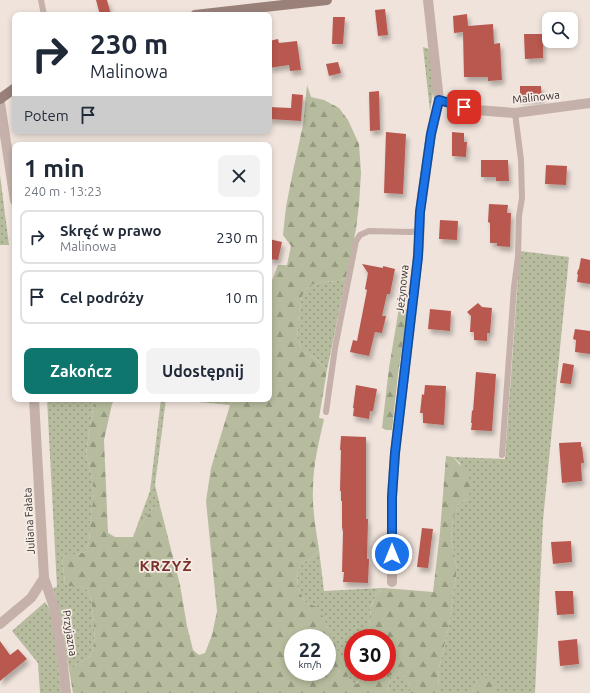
<!DOCTYPE html>
<html lang="pl">
<meta charset="utf-8">
<style>
body{margin:0;font-family:Ubuntu,sans-serif;background:#f2f2f3;color:#1f2937;height:100vh;display:flex;flex-direction:column;font-size:15px;white-space:nowrap}
*{box-sizing:border-box;margin:0}
p{font-size:13px;color:#747a83}
.icon{flex:none;width:22px;height:22px;fill:none;stroke:currentColor;stroke-width:2;stroke-linecap:round;stroke-linejoin:round}
.map{position:relative;flex:1;overflow:hidden}
.details{position:absolute;left:12px;top:142px;width:260px;height:260px;display:flex;flex-direction:column;background:#fff;border-radius:8px;box-shadow:0 2px 6px #0003}
.details>*{flex:none}
.guide{position:absolute;left:12px;top:12px;width:260px;height:122px;border-radius:8px;box-shadow:0 2px 6px #0003;background:#fff;color:#1f2937;overflow:hidden}
.fabs{position:absolute;left:542px;top:12px;display:grid;gap:8px}
.fabs a{display:grid;place-items:center;width:36px;height:36px;border-radius:8px;background:#fff;box-shadow:0 2px 6px #0003;font-size:20px}
.speed{position:absolute;left:284px;top:629px;display:flex;gap:8px;font-size:20px;font-weight:700;text-align:center}
.speed>*{display:grid;place-content:center;width:52px;height:52px;border-radius:50%;background:#fff;box-shadow:0 2px 6px #0003;line-height:1}
.speed small{font-size:10px;font-weight:400}
.speed .limit{border:6px solid #d22;background:#fff;color:#111}
.pin{position:absolute;display:grid;place-items:center;width:34px;height:34px;color:#fff;margin:-17px;border-radius:8px;box-shadow:0 2px 6px #0006}
.me{position:absolute;width:44px;margin:-22px;rotate:0deg;stroke-linejoin:round;filter:drop-shadow(0 0 3px #0008)}
.turn{display:flex;align-items:center;gap:14px;height:84px;padding:0 12px;font-size:18px}
.turn .icon{width:52px;height:52px;stroke-width:2.5}
.turn b{display:block;font-size:28px;line-height:34px}
.then{display:flex;align-items:center;height:38px;padding:0 12px;background:#0003;gap:8px;font-size:15px}
.round{display:grid;place-items:center;flex:none;width:42px;height:42px;border-radius:8px;background:#f2f2f3}
.headline{display:flex;align-items:center;justify-content:space-between;height:68px;padding:0 12px}
h1{font-size:24px;font-weight:700;line-height:30px}
.button{display:flex;gap:8px;margin-top:auto;padding:8px 12px}
.button a{flex:1;height:46px;border-radius:8px;background:#0f766e;color:#fff;font-size:16px;font-weight:700;line-height:46px;text-align:center}
.button a+a{background:#f2f2f3;color:#1f2937}
ul{padding:0;list-style:none}
li{display:flex;align-items:center;gap:12px;height:54px;margin:0 8px 6px;padding:0 4px;border:2px solid #e0e1e3;border-radius:8px}
li div{flex:1}
li b{display:block;font-size:15px}
li em{font-style:normal}
.map>svg:first-child{display:block}
.grass{fill:url(#grass-dots)}
.forest{fill:url(#forest-firs);fill-rule:evenodd}
.building{fill:#b85950;filter:url(#shadow)}
.lines{fill:none;stroke-linecap:round;stroke-linejoin:round}
.lane{stroke:#c5b1a9;stroke-width:6}
.street{stroke:#c5b1a9;stroke-width:10}
.secondary{stroke:#99817a;stroke-width:10}
.route-casing{stroke:#114b97;stroke-width:10}
.route{stroke:#1a73e8;stroke-width:7}
.labels{text-anchor:middle;dominant-baseline:central;stroke-width:3.5;stroke-linejoin:round;paint-order:stroke}
.street-label{font-size:11px;fill:#332a28;stroke:#f7ede7}
.district-label{font-size:15px;font-weight:bold;letter-spacing:1px;fill:#79312a;stroke:#f7ede7}
</style>
<div class="map">
<svg width="590" height="693" viewBox="0 0 590 693">
<defs>
<pattern id="grass-dots" width="8" height="8" patternUnits="userSpaceOnUse"><rect width="8" height="8" fill="#b6bc9d"/><path d="M2 2h.1M6 6h.1" fill="none" stroke="#959980" stroke-width="1.8" stroke-linecap="round"/></pattern>
<pattern id="forest-firs" width="22" height="20" patternUnits="userSpaceOnUse"><rect width="22" height="20" fill="#b6bc9d"/><path d="M5 1l3.5 6h-7zM16 11l3.5 6h-7z" fill="#959980"/></pattern>
<filter id="shadow"><feDropShadow dx="2.5" dy="4.5" stdDeviation="2" flood-color="#0004"/></filter>
</defs>
<rect width="100%" height="100%" fill="#efe3db"/>
<g class="grass">
<polygon points="423,47 429,49 434,87 430,111"/>
<polygon points="0,175 9,245 0,245"/>
<polygon points="520,251 569,257 543,520 535,693 496,693 496,688 477,679 472,693 438,693 439,668 449,626 457,569 451,538 453,519 459,504 468,498 460,463 453,457 505,459"/>
<polygon points="346,278 327,370 317,360 302,350 297,337 299,313 302,296 310,285 324,282 338,281"/>
<path d="M47,399h48l-4,21 -5,34 5,19 3,19 -3,23 -2,27 -4,10 -8,2h-10l-5,5 3,24 4,3h11l9,5c3,13 10,55 1,65 -3,4 -9,5 -13,8 -3,1 -5,3 -8,5l-10,-61 -6,-20 4,-1z"/>
<polygon points="161,399 234,399 230,405 166,399 155,485 161,510 158,506 152,509 133,537 150,491"/>
<polygon points="319,550 324,591 383,588 376,595 371,606 369,627 365,638 353,638 353,672 361,672 360,678 356,684 350,681 342,660 319,609 305,602 298,588 297,572 302,563 312,558"/>
<polygon points="45,602 49,608 56,644 61,693 40,693 38,663 12,631"/>
<polygon points="390,675 404,675 410,685 410,693 388,693"/>
</g>
<g class="forest">
<path d="M307,85l4,12 13,3 15,8 9,12 11,24 2,29 -2,32 -3,24 -10,49 -8,3 -14,1 -14,3 -8,11 -3,17 -2,24 5,13 15,10 10,10 -8,48 5,1c-5,23 -11,46 -11,70 -1,20 3,41 6,61l-7,8 -10,5 -5,9 1,16 7,14 14,6 23,52 8,21 7,3 3,-6 1,-6h26v-34h-22l4,-11 2,-20 5,-12 7,-7 14,1 36,3 7,-60 6,-76 7,1 15,17 4,14 -4,10 -9,6 -6,15 -2,19 6,31 -8,57 -10,42 -1,25h-28v-8l-6,-10h-14l-2,18h-315l-4,-24c3,-2 5,-4 8,-5 4,-3 10,-4 13,-8 9,-10 2,-52 -1,-65l-9,-5h-11l-4,-3 -3,-24 5,-5h10l8,-2 4,-10 2,-27 3,-23 -3,-19 -5,-19 5,-34 4,-21h20l-3,5 -8,36 4,93 7,4h18l19,-28 6,-3 3,4 19,75 7,41 6,24 6,5 6,-2 7,-18 5,-24 -11,-110 5,-33 19,-63 4,-6h35v-94l1,-4 -1,-13 9,-23h9l4,-19 -8,-11 3,-28 7,-36 10,-46zM293,638h34v34h-34z"/>
<polygon points="399,308 408,310 398,374 392,430 386,430 382,428 389,368"/>
<polygon points="486,678 492,680 496,688 496,693 472,693 477,679"/>
</g>
<g class="building">
<polygon points="96,0 107,0 111,15 100,15"/>
<polygon points="385,9 388,35 378,36 375,10"/>
<polygon points="467,14 468,26 493,24 494,44 500,43 502,80 488,81 488,77 464,77 463,32 454,33 453,16"/>
<polygon points="333,17 345,17 343,44 332,44"/>
<polygon points="524,34 543,34 543,58 525,59"/>
<polygon points="278,39 279,43 297,41 301,70 290,71 289,65 269,68 269,41"/>
<polygon points="338,62 341,73 329,76 326,64"/>
<polygon points="520,86 541,86 542,99 520,99"/>
<polygon points="379,91 380,130 370,131 369,92"/>
<polygon points="292,94 303,95 301,121 269,119 269,107 291,108"/>
<polygon points="386,132 406,134 403,194 384,193"/>
<polygon points="452,132 464,133 464,142 467,142 466,157 452,156"/>
<polygon points="481,160 508,160 509,181 496,181 496,177 481,177"/>
<polygon points="546,165 567,166 566,185 545,184"/>
<polygon points="489,204 508,205 507,213 511,213 510,247 497,246 497,243 490,243 490,223 488,222"/>
<polygon points="440,220 458,221 457,240 439,239"/>
<polygon points="269,239 282,242 278,260 269,259"/>
<polygon points="581,258 590,260 590,284 577,282 578,275 577,274 578,270 579,269"/>
<polygon points="362,264 383,268 383,266 395,269 390,294 387,294 382,316 386,316 382,333 375,332 369,356 350,352 353,340 357,341 367,290 365,289 368,273"/>
<polygon points="478,303 482,307 492,308 490,333 487,333 487,341 474,340 474,332 470,332 471,316 467,312"/>
<polygon points="430,309 451,311 450,331 428,329"/>
<polygon points="575,329 590,331 590,354 575,352 576,340 573,339"/>
<polygon points="563,363 574,365 571,384 560,383"/>
<polygon points="476,372 496,374 492,431 471,430 472,423 471,423 472,410 473,411"/>
<polygon points="356,385 377,389 373,411 370,411 369,419 353,416 354,408 353,408"/>
<polygon points="425,385 446,386 444,425 423,423 423,413 420,413 421,404 422,394 424,395"/>
<polygon points="341,436 366,437 366,519 368,519 367,559 369,559 368,583 343,582 344,572 342,572 343,532 342,527 342,501 341,501 341,491 340,491 341,450 340,450"/>
<polygon points="581,442 581,447 582,447 584,463 581,463 582,481 562,483 559,443"/>
<polygon points="422,528 433,529 428,568 417,567"/>
<polygon points="571,541 572,562 553,564 551,542"/>
<polygon points="555,591 573,591 574,614 557,615"/>
<polygon points="577,639 579,664 560,666 558,641"/>
<polygon points="0,641 10,655 18,649 27,659 0,681"/>
</g>
<g class="lines">
<g class="lane">
<polyline points="41,0 44,15"/>
<polyline points="326,412 335,348 356,241 360,235 369,231 410,232 419,231"/>
<polyline points="502,455 514,287 518,257 519,216 522,198 521,160 515,113"/>
</g>
<g class="street">
<polyline points="439,100 476,110 515,113 590,103"/>
<polyline points="0,103 15,201"/>
<polyline points="34,399 44,578 54,607 62,657 66,693"/>
<polyline points="392,582 392,497 395,453 415,283 419,245 420,212 431,134 439,100 428,0"/>
<polyline points="0,624 31,598 44,578"/>
</g>
<g class="secondary">
<polyline points="195,15 327,0"/>
<polyline points="0,99 15,88"/>
</g>
</g>
<g class="lines">
<g class="route-casing">
<polyline id="route" points="392,554 392,497 395,453 418,257 420,212 431,134 439,100 464,107"/>
</g>
<use href="#route" class="route"/>
</g>
<g class="labels">
<g class="street-label">
<text transform="translate(536 97) rotate(-6)">Malinowa</text>
<text transform="translate(402 289) rotate(-84)">Jeżynowa</text>
<text transform="translate(29 521) rotate(-93)">Juliana Fałata</text>
<text transform="translate(70 633) rotate(81)">Przyjazna</text>
</g>
<g class="district-label">
<text x="166" y="565">KRZYŻ</text>
</g>
</g>
</svg>
<div class="fabs">
<a><svg class="icon" aria-label="search" viewBox="0 0 24 24"><circle cx="10" cy="10" r="6"/><path d="M15 15l6 6"/></svg></a>
</div>
<div class="speed"><div>22<small>km/h</small></div><div class="limit">30</div></div>
<div class="pin" style="left:464px;top:107px;background:#d93025"><svg class="icon" aria-label="arrive" viewBox="0 0 24 24"><path d="M6 21V4h12l-3 4 3 4H6"/></svg></div>
<svg class="me" style="left:392px;top:554px" viewBox="-20 -20 40 40"><circle r="17" fill="#1a73e8" stroke="#fff" stroke-width="3"/><path d="M0-11L8 9 0 5-8 9z" fill="#fff"/></svg>
<div class="guide">
<div class="turn"><svg class="icon" aria-label="right" viewBox="0 0 24 24"><path d="M7 20v-9h11M14 6l5 5-5 5"/></svg><div><b>230 m</b>Malinowa</div></div>
<div class="then">Potem<svg class="icon" aria-label="arrive" viewBox="0 0 24 24"><path d="M6 21V4h12l-3 4 3 4H6"/></svg></div>
</div>
<section class="details">
<div class="headline"><div><h1>1 min</h1><p>240 m · 13:23</p></div><a class="round"><svg class="icon" aria-label="close" viewBox="0 0 24 24"><path d="M6 6l12 12M18 6L6 18"/></svg></a></div>
<ul>
<li><svg class="icon" aria-label="right" viewBox="0 0 24 24"><path d="M7 20v-9h11M14 6l5 5-5 5"/></svg><div><b>Skręć w prawo</b><p>Malinowa</p></div><em>230 m</em></li>
<li><svg class="icon" aria-label="arrive" viewBox="0 0 24 24"><path d="M6 21V4h12l-3 4 3 4H6"/></svg><div><b>Cel podróży</b></div><em>10 m</em></li>
</ul>
<div class="button"><a>Zakończ</a><a>Udostępnij</a></div>
</section>
</div>
